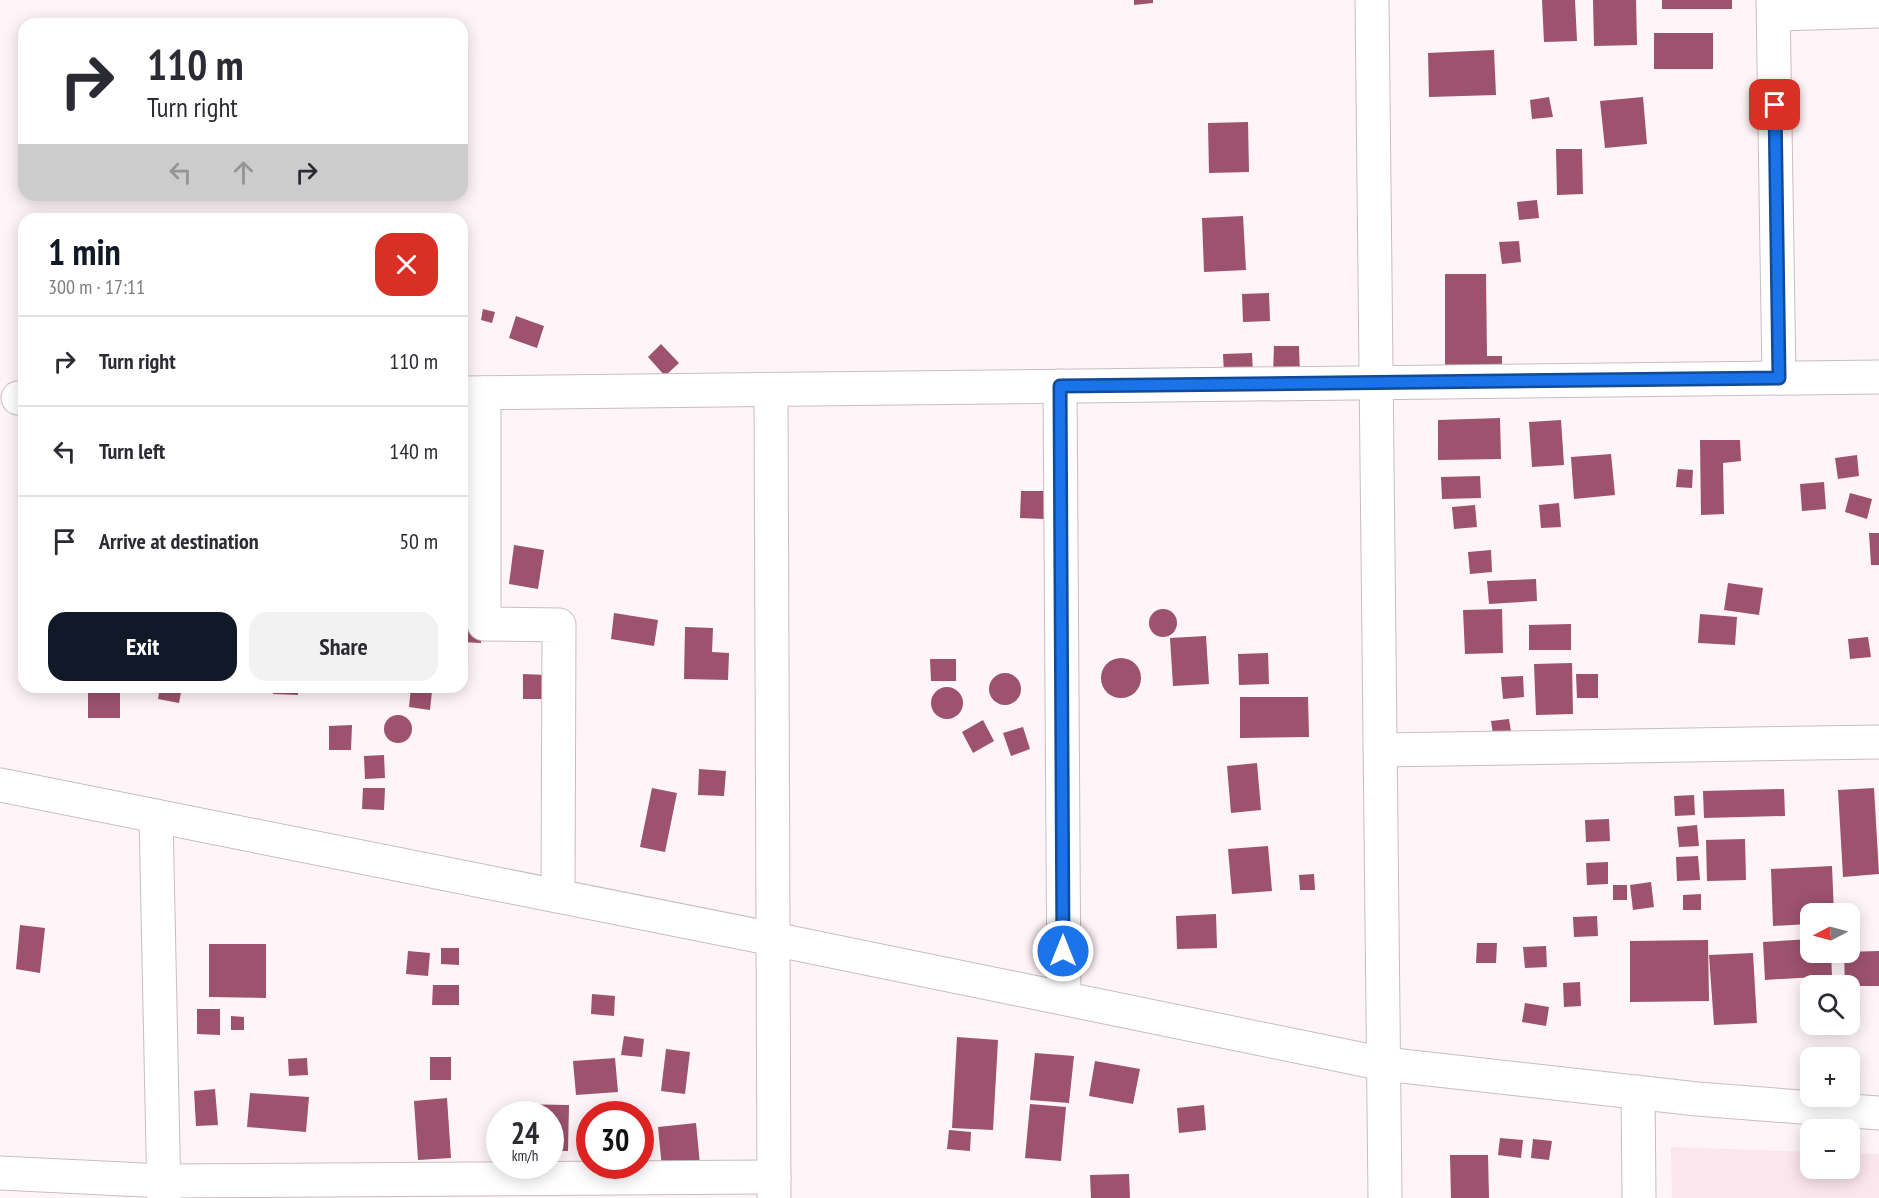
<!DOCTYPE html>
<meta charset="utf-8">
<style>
body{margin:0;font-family:"PT Sans Narrow",sans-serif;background:#f2f2f3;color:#2b2b33;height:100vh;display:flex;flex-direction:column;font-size:22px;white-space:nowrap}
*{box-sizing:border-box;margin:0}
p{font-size:20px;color:#7c7c81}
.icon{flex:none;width:33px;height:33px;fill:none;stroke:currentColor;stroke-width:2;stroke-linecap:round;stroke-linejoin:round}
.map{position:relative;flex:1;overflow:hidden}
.sheet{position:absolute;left:18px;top:213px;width:450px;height:480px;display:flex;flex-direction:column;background:#fff;border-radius:18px;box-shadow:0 3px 15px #0003}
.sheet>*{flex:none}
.guide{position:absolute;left:18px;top:18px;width:450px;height:183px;border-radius:18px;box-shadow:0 3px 15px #0003;background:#fff;color:#2b2b33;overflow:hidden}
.needle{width:39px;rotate:264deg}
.tools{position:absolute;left:1800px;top:903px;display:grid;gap:12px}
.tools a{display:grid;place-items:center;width:60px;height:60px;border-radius:12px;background:#fff;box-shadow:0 3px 15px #0003;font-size:30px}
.speed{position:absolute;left:486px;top:1101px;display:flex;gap:12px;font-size:30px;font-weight:700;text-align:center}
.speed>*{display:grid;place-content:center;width:78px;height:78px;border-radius:50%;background:#fff;box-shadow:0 3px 15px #0003;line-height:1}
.speed small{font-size:15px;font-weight:400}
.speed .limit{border:9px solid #d22;background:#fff;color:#111}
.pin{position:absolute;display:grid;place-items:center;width:51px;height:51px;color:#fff;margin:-26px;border-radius:12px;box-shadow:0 3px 9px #0006}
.me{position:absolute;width:66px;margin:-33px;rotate:0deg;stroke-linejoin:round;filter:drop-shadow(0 0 4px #0008)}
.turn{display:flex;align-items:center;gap:21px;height:126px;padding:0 30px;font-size:27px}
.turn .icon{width:78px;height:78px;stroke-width:2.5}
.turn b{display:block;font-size:42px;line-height:51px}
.lanes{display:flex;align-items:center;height:57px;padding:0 30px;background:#0003;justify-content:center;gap:30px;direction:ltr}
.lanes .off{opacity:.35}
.round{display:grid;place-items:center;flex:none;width:63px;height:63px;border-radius:18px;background:#f2f2f3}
.head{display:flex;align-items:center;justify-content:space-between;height:102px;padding:0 30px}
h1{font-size:36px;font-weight:700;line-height:45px;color:#111827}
.button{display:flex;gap:12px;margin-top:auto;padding:12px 30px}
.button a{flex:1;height:69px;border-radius:18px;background:#111827;color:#fff;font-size:24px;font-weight:700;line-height:69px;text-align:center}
.button a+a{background:#f2f2f3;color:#2b2b33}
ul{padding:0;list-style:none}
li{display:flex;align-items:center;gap:18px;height:90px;padding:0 30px;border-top:2px solid #e1e1e2}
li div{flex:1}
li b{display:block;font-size:22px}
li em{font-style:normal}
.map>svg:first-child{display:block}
.built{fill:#fae6ec}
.building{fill:#9d526d}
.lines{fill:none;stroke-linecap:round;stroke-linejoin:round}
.minor-casing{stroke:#c8bdc0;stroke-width:35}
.secondary-casing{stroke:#c8bdc0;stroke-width:35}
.minor{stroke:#fff;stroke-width:33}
.secondary{stroke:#fff;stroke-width:33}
.route-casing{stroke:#114b97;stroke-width:15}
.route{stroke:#1a73e8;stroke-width:10}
</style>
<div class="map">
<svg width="1879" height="1198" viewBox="0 0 1879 1198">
<rect width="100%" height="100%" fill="#fff4f7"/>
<polygon class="built" points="1671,1147 1810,1152 1810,1168 1850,1168 1850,1153 1879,1154 1879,1198 1672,1198"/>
<g class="building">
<polygon points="1134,0 1153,0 1153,3 1134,5"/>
<polygon points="1542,0 1575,0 1577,41 1544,42"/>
<polygon points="1593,0 1636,0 1637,45 1594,46"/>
<rect x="1662" y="0" width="70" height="9"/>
<rect x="1654" y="33" width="59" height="36"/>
<polygon points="1494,50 1496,95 1429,97 1428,53"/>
<polygon points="1549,97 1553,117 1532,119 1530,100"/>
<polygon points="1643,97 1647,144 1605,148 1600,101"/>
<polygon points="1248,122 1249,172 1209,173 1208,123"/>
<polygon points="1556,149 1582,149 1583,194 1557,195"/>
<polygon points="1537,200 1539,218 1519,220 1517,202"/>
<polygon points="204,214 223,218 223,219 203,219"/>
<polygon points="1243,216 1246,270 1204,272 1202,218"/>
<polygon points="1519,241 1521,262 1502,264 1499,242"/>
<polygon points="1445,274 1486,274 1487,356 1502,356 1502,375 1445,375"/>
<polygon points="1269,293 1270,321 1243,322 1242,294"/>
<polygon points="483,309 495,312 492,323 481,320"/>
<polygon points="516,316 544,326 537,348 509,338"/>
<polygon points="661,344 679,363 665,376 648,357"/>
<polygon points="1274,346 1299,346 1300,375 1273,375"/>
<polygon points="1252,353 1253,373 1224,374 1223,354"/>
<polygon points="1500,418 1501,459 1438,460 1438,420"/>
<polygon points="1561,420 1564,465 1532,467 1529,422"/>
<polygon points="1700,440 1740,440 1741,461 1723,463 1724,514 1701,515"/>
<polygon points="1611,454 1615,495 1574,499 1571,457"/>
<polygon points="1857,455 1859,476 1838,479 1835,458"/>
<polygon points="1678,469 1693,470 1692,488 1676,487"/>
<polygon points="1480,476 1481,498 1442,499 1441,477"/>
<polygon points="1824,482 1826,509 1802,511 1800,484"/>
<polygon points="1021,491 1044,491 1044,519 1020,518"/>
<polygon points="1850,493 1872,499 1867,519 1845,512"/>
<polygon points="1559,503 1561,527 1541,528 1539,505"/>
<polygon points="1475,505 1477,527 1454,529 1452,507"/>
<polygon points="1869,533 1879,533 1879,565 1871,565"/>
<polygon points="514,545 544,550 538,589 509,584"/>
<polygon points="1491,550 1492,572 1470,574 1468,552"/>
<polygon points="1536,579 1537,601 1489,604 1487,581"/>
<polygon points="1728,583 1763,588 1759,615 1724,610"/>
<polygon points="462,606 482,607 481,643 462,642"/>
<polygon points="1502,609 1503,653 1465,654 1463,610"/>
<circle cx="1163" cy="623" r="14"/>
<polygon points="614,613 658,620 654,646 611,639"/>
<polygon points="1700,614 1737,617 1735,645 1698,643"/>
<polygon points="1571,624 1571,650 1529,650 1529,625"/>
<polygon points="685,627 713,628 712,652 729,653 728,680 684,679"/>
<polygon points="1206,636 1209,684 1173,686 1170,638"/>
<polygon points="1868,637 1871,657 1850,659 1848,639"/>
<polygon points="1268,653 1269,684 1239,685 1238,654"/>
<circle cx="1121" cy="678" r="20"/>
<polygon points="930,659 956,659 956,681 931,681"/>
<polygon points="1572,663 1573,714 1536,715 1534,664"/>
<circle cx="1005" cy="689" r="16"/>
<polygon points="523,674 546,675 546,699 523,699"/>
<polygon points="1576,674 1598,674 1598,698 1577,698"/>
<polygon points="1523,676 1524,697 1503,699 1501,677"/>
<rect x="88" y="687" width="32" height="31"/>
<polygon points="160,687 182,687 179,703 158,699"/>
<polygon points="274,687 298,687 298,695 273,694"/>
<polygon points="411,687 432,691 430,710 409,707"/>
<circle cx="947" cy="703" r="16"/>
<polygon points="1240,697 1308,697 1309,737 1240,738"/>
<circle cx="398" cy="729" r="14"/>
<polygon points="1509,719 1512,738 1494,741 1491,721"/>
<polygon points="983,720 994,741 973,753 962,732"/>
<polygon points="352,725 351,750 329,750 329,726"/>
<polygon points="1023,727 1030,749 1011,756 1003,733"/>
<polygon points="384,755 385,778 365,779 364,756"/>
<polygon points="1257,763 1261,810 1231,813 1227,766"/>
<polygon points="699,769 726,771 724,796 698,795"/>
<polygon points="363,788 385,788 384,810 362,809"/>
<polygon points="652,788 677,793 665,852 640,847"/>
<polygon points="1874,788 1879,874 1843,877 1838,790"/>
<polygon points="1784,789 1785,816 1704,818 1703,791"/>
<polygon points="1694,795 1695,815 1675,816 1674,796"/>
<polygon points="1609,819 1610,841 1586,842 1585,820"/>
<polygon points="1697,825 1699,846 1679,847 1677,827"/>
<polygon points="1745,839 1746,880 1707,881 1706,840"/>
<polygon points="1268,846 1272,891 1232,894 1228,849"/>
<polygon points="1698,856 1700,880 1677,881 1676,857"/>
<polygon points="1608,862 1608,884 1587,885 1586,863"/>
<polygon points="1832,866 1834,914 1810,914 1810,924 1773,926 1771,869"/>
<polygon points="1314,874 1315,890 1300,890 1299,875"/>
<polygon points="1651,882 1654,907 1633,910 1630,885"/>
<rect x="1613" y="885" width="14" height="15"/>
<polygon points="1701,894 1701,910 1683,910 1683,895"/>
<polygon points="1216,914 1217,948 1177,949 1176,916"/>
<polygon points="1597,916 1598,936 1574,937 1573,917"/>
<polygon points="20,925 45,928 40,973 16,969"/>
<polygon points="1810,939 1810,952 1831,952 1832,976 1765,980 1763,942"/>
<polygon points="1708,940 1709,1001 1630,1002 1630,941"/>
<polygon points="1477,943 1497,943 1496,963 1476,963"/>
<polygon points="209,944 266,944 266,998 209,997"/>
<polygon points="1546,946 1547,967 1525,968 1523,947"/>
<polygon points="441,948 459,948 459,965 441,964"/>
<polygon points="408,951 430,953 428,976 406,974"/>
<polygon points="1879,951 1879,986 1845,986 1844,952"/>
<polygon points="1753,953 1757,1023 1714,1025 1709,955"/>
<polygon points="1580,982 1581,1006 1564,1007 1563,983"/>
<polygon points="433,985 459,985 459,1005 432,1005"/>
<polygon points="592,994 615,996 614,1016 591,1014"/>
<polygon points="1525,1003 1549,1007 1546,1026 1522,1022"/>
<polygon points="197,1009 220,1009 220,1035 197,1034"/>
<polygon points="231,1016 244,1017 244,1030 231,1030"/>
<polygon points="624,1036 644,1039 642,1057 621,1055"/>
<polygon points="957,1037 998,1040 993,1130 952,1128"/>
<polygon points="666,1049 690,1052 685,1094 661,1091"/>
<polygon points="1035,1053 1074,1056 1069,1103 1030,1100"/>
<rect x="430" y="1057" width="21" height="23"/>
<polygon points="307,1058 308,1075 289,1076 288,1059"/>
<polygon points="615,1058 618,1092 576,1095 573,1061"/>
<polygon points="1095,1061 1140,1069 1133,1104 1089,1096"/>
<polygon points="215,1089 218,1125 196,1126 194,1091"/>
<polygon points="250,1093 309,1097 306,1132 247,1127"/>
<polygon points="447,1098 451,1158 418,1160 414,1101"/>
<polygon points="513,1104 569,1105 568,1151 550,1151 550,1114 513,1114"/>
<polygon points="1030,1104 1066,1107 1061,1161 1025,1158"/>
<polygon points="1204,1105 1206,1130 1179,1133 1177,1108"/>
<polygon points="696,1123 700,1165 662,1168 658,1127"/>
<polygon points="949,1130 971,1132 970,1151 947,1149"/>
<polygon points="1500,1138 1523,1140 1521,1158 1498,1155"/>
<polygon points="1533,1139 1552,1141 1549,1160 1531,1158"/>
<polygon points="1450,1155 1488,1155 1489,1198 1451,1198"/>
<polygon points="1129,1174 1130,1198 1091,1198 1090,1175"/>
</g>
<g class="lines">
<g class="minor-casing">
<g id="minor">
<polyline points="1372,0 1385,1198"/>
<polyline points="1773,0 1779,378"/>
<polyline points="1774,14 1879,11"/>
<polyline points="1060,386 1064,998"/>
<polyline points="771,390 774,1198"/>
<polyline points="462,393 1879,377"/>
<polyline points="484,393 484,624 559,625 558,896"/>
<polyline points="18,398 24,398"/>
<polyline points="1380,750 1879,742"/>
<polyline points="156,816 164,1198"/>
<polyline points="1638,1092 1639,1198"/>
<polyline points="0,1173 164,1181 774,1177"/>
</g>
</g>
<g class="secondary-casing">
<polyline id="secondary" points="0,785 773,939 1384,1064 1697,1099 1879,1113"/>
</g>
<use href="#minor" class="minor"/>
<use href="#secondary" class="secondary"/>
</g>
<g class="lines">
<g class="route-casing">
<polyline id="route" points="1063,951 1060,386 1779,378 1775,105"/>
</g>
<use href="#route" class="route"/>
</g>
</svg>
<div class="tools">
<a><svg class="needle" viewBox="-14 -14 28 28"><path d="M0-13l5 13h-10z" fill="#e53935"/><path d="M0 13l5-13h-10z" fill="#7c7c81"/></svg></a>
<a><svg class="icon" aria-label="search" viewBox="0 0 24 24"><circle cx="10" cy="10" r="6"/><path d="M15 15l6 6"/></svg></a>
<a>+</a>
<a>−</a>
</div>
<div class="speed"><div>24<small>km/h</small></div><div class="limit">30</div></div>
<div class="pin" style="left:1775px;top:105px;background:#d93025"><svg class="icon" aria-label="arrive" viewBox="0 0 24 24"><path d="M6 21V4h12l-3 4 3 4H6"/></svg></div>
<svg class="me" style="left:1063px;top:951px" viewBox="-20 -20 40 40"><circle r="17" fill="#1a73e8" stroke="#fff" stroke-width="3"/><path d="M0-11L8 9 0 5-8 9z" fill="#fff"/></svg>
<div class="guide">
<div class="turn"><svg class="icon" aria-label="right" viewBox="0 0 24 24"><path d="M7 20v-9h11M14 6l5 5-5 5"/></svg><div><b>110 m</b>Turn right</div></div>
<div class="lanes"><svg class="icon off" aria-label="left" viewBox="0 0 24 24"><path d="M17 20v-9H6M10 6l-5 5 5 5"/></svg><svg class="icon off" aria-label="ahead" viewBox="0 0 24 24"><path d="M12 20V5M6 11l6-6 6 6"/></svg><svg class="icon" aria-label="right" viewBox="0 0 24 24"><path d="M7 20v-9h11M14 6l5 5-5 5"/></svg></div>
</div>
<section class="sheet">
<div class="head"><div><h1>1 min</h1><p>300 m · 17:11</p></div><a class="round" style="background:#d93025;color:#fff"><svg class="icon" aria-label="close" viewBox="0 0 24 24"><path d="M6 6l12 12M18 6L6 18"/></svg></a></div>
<ul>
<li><svg class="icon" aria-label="right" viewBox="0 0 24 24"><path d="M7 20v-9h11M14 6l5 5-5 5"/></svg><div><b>Turn right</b></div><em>110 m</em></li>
<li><svg class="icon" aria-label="left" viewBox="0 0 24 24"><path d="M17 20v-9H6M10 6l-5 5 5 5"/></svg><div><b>Turn left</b></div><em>140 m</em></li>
<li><svg class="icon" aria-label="arrive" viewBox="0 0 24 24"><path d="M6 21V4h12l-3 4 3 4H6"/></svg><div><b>Arrive at destination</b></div><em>50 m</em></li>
</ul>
<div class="button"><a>Exit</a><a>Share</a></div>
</section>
</div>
